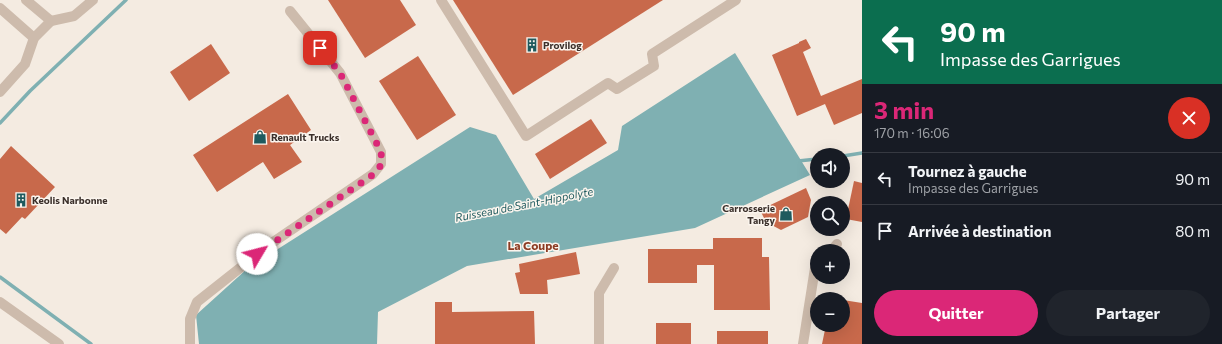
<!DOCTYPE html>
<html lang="fr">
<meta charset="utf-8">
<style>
body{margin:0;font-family:Commissioner,sans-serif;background:#20242c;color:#f1f3f6;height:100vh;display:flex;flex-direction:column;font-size:15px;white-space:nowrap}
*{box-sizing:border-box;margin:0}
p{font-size:13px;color:#9ea1a6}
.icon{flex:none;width:22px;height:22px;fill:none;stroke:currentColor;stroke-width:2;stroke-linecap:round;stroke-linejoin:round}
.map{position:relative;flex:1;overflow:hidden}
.drawer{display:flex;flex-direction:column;background:#171b24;width:360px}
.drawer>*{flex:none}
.banner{background:#0b6e4f;color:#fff;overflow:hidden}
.fabs{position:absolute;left:810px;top:148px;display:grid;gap:8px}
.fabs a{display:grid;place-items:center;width:40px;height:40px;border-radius:50%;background:#171b24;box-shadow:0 4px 16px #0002;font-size:20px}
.pin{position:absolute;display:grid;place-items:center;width:34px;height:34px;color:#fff;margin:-17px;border-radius:8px;box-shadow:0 2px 6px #0006}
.me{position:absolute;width:44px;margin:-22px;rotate:53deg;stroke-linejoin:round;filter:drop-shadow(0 0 3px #0008)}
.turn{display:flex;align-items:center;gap:14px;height:84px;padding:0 12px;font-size:18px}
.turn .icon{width:52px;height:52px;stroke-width:2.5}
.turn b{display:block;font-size:28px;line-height:34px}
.round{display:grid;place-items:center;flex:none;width:42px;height:42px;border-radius:21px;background:#20242c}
.headline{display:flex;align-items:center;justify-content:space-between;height:68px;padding:0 12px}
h1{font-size:24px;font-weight:700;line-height:30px;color:#db2777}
.action{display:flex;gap:8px;margin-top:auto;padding:8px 12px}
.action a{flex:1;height:46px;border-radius:24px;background:#db2777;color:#fff;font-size:16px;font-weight:700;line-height:46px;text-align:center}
.action a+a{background:#20242c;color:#f1f3f6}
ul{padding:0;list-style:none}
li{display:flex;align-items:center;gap:12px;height:52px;padding:0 12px;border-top:1px solid #363941}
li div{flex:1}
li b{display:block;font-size:15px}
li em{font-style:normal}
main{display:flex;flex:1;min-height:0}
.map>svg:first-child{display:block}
.water{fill:#7fb0b2}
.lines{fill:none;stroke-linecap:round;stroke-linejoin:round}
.stream{stroke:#7fb0b2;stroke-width:3.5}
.building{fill:#c8694b}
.minor{stroke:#cdbbac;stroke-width:10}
.route{stroke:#db2777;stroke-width:7;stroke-dasharray:0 12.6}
.labels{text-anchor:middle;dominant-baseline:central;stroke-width:3;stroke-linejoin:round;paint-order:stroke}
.poi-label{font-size:10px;font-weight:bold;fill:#3b302b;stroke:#fbf5ee;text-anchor:start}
.water-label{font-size:11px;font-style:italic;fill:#1f5a5e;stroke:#fbf5ee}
.quarter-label{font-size:12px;font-weight:bold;fill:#8c3b22;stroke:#fbf5ee}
</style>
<main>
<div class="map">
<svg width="862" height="344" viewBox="0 0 862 344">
<rect width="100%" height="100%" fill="#f4ebe1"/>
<polygon class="water" points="735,53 810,175 695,228 467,266 378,312 377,344 199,344 196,315 248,268 470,127 496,135 534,199 618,150 622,126"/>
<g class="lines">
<g class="stream">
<polyline points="0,123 30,91 126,0"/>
<polyline points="843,156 862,153"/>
<polyline points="798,161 817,159"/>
<polyline points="0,277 91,344"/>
</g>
</g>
<g class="building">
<polygon points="328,0 400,0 416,25 365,58"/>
<polygon points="453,0 663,0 513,95"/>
<polygon points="806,39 811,48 803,52 821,96 862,79 862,113 834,125 825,104 797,116 772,55 799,43 799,42"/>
<polygon points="211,44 230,73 189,101 170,72"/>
<polygon points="418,56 456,115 417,140 379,81"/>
<polygon points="288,94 311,130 290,145 302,162 274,179 263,162 217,192 193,155"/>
<polygon points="591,119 607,143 550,179 535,154"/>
<polygon points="11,146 55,187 25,219 22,217 6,234 0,229 0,159"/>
<polygon points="854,181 862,183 862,222 846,219"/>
<polygon points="806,188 811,200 808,217 781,230 766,222 760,210"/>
<polygon points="713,238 762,238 762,257 769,257 770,310 714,310 714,265 697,265 697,283 648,283 648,249 713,249"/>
<polygon points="576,252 580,274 547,280 548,294 520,294 515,273 520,272 519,264"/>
<polygon points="843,300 862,303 862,344 822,344 826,325 843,325"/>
<polygon points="435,302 452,302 452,312 534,311 535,344 435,344"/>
<rect x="656" y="323" width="35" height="21"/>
<rect x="717" y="331" width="51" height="13"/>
</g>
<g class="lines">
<g class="minor">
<polyline points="26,0 51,21"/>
<polyline points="441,0 526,136 608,83 617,89 654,66 652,54 736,0"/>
<polyline points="0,8 34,38"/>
<polyline points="0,92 25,64 34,38 51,21 74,16 93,0"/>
<polyline points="831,251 837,244"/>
<polyline points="0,302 59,344"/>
<polyline points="190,344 190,319 197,302 269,245 373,174 381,164 381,152 340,73 290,11"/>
<polyline points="599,344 599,293 614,268"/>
<polyline points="803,344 815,268 817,266"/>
</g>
</g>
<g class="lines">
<polyline class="route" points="257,254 374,174 382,164 381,152 375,140 340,73 320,48"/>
</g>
<defs>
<g id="building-bare" transform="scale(1.08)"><path d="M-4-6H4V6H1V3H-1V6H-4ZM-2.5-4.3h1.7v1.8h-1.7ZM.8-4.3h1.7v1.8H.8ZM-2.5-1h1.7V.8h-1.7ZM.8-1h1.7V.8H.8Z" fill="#1f5a5e" stroke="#fbf5ee" stroke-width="2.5" paint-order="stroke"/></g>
<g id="shop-bare" transform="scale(1.08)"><path d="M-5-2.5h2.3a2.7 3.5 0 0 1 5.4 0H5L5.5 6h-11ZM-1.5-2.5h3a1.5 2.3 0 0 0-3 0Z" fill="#1f5a5e" stroke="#fbf5ee" stroke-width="2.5" paint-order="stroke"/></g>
</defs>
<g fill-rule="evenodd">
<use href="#building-bare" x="532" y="45"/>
<use href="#shop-bare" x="260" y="137"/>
<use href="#building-bare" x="21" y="200"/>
<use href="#shop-bare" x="786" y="214"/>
</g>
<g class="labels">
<g class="poi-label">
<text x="543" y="45">Provilog</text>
<text x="271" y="137">Renault Trucks</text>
<text x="32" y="200">Keolis Narbonne</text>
<text x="775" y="208" text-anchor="end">Carrosserie<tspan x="775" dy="12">Tangy</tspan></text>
</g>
<g class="water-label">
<text transform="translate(524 204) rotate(-11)">Ruisseau de Saint-Hippolyte</text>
</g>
<g class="quarter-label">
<text x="533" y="245">La Coupe</text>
</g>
</g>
</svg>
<div class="fabs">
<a><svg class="icon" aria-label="sound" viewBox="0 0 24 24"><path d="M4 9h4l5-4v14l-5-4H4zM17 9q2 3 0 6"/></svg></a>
<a><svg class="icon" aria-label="search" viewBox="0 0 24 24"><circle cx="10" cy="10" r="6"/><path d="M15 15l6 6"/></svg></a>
<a>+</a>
<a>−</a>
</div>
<div class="pin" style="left:320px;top:48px;background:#d93025"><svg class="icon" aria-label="arrive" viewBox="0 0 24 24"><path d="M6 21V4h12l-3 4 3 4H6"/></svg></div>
<svg class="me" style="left:257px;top:254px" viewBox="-20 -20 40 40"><circle r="19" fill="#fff"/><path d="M0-13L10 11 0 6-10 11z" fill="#db2777"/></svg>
</div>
<section class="drawer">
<div class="banner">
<div class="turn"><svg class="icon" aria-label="left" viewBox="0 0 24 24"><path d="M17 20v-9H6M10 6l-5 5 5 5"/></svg><div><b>90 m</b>Impasse des Garrigues</div></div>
</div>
<div class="headline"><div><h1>3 min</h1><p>170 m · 16:06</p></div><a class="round" style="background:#d93025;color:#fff"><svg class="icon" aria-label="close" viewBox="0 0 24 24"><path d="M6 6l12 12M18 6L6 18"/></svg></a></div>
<ul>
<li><svg class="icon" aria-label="left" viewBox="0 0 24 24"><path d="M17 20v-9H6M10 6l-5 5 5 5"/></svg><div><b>Tournez à gauche</b><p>Impasse des Garrigues</p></div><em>90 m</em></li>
<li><svg class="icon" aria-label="arrive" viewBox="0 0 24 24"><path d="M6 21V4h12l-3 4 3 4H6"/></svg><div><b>Arrivée à destination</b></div><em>80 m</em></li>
</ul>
<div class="action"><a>Quitter</a><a>Partager</a></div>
</section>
</main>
